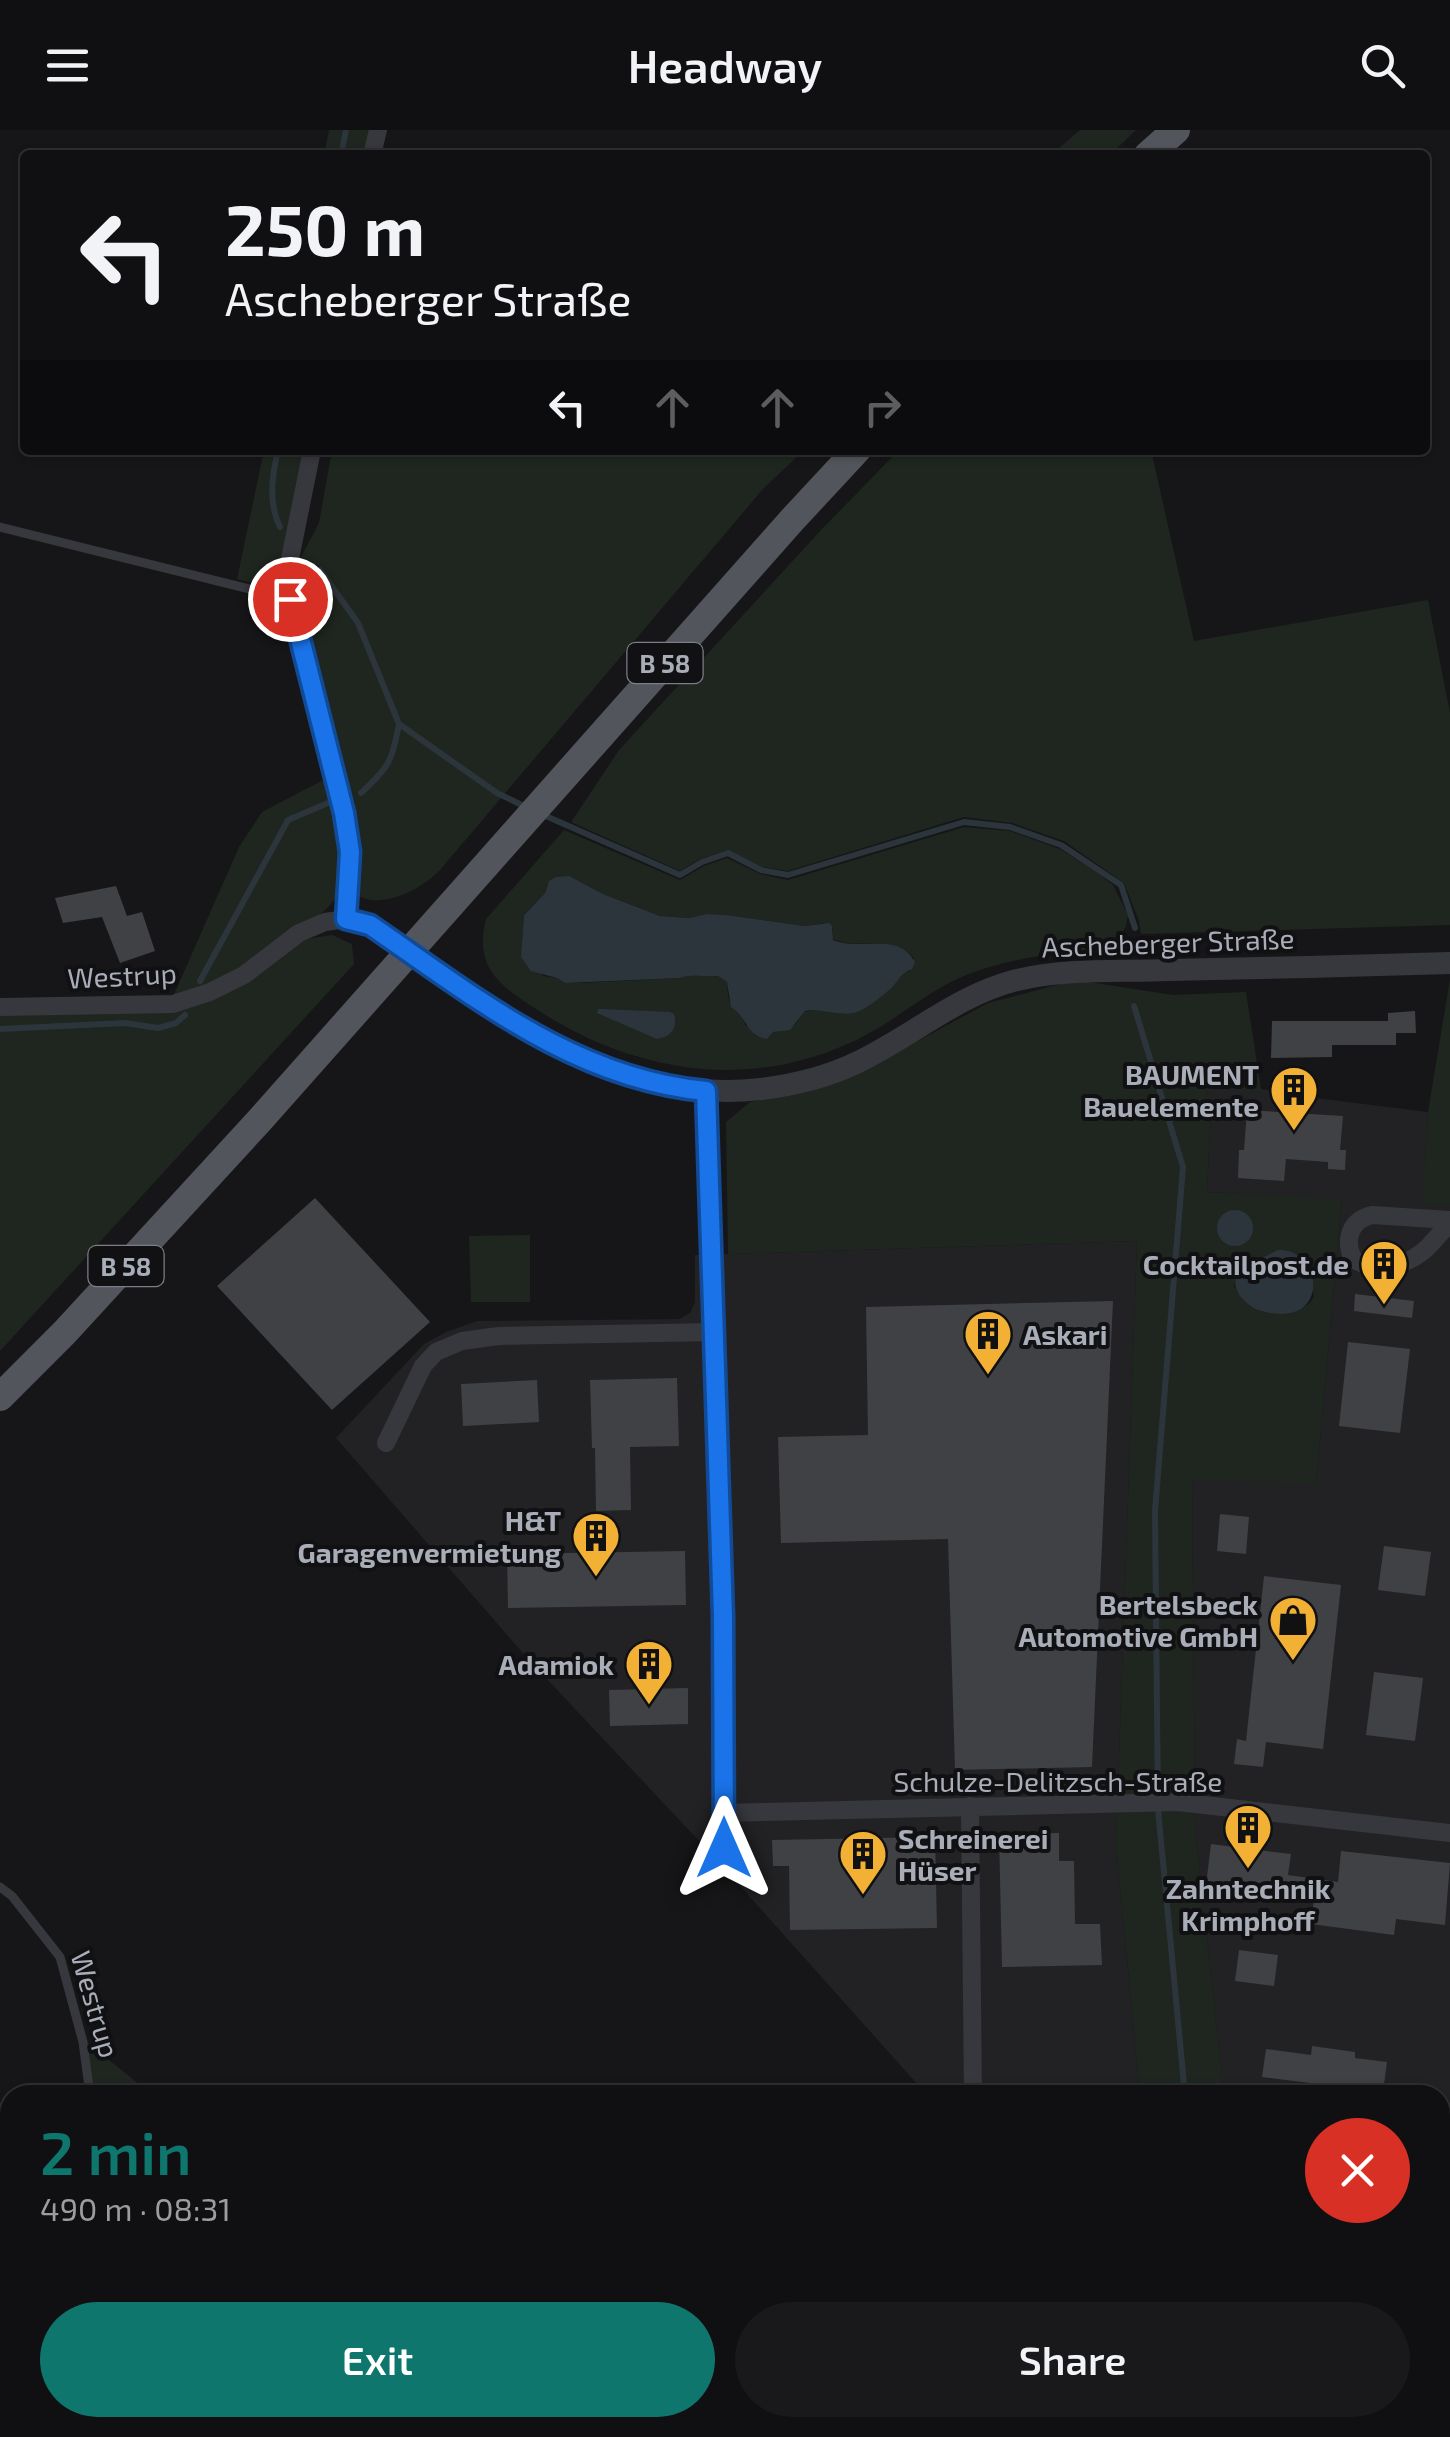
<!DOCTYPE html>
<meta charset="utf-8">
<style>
body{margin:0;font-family:"Exo 2",sans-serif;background:#19191b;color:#f1f3f6;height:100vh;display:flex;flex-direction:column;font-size:38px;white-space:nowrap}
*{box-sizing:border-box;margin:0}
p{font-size:32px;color:#9c9d9f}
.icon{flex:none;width:55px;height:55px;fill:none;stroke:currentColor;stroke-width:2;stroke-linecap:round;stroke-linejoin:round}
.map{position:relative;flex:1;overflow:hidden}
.side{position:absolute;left:0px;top:1955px;width:1450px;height:352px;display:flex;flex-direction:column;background:#101012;border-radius:30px 30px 0 0;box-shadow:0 2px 8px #0004,0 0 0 2px #303032}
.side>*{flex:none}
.banner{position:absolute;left:20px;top:20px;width:1410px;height:305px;border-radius:10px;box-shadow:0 2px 8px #0004,0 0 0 2px #303032;background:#101012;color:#f1f3f6;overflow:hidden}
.pin{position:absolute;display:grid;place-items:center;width:85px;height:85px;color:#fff;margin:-42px;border:5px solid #fff;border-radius:50%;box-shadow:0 2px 10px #0007}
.me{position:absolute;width:110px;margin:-55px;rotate:0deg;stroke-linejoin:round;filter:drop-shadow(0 0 8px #0008)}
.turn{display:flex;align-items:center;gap:35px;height:210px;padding:0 40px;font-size:45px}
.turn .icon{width:130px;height:130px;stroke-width:2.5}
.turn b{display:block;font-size:70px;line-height:85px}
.lanes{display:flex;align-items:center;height:95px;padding:0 40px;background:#0003;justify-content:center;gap:50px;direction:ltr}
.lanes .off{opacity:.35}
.round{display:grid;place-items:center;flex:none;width:105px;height:105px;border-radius:52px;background:#19191b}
.overview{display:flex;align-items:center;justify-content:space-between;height:170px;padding:0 40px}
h1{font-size:60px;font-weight:600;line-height:75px;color:#0f766e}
.action{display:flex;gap:20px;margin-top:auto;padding:20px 40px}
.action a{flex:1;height:115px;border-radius:60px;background:#0f766e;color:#fff;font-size:40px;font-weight:600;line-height:115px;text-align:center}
.action a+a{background:#19191b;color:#f1f3f6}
header{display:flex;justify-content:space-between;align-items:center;height:130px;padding:0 40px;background:#101012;font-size:45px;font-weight:600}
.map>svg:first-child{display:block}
.built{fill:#222225}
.green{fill:#1e261f;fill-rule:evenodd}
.water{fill:#2c353c}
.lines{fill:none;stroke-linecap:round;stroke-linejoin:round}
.stream{stroke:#2c353c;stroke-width:6}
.building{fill:#404145}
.service{stroke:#37383d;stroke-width:9}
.minor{stroke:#37383d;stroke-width:18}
.tertiary{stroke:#37383d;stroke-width:22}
.primary{stroke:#53555c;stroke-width:28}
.route-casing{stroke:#114b97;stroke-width:25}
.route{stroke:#1a73e8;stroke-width:18}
.labels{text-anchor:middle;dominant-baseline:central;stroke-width:8;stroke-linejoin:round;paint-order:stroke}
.shield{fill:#111113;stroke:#7b7e86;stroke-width:2.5}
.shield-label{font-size:25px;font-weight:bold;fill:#a8adb8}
.street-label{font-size:28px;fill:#a8adb8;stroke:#111113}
.poi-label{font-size:28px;font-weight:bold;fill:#a8adb8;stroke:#111113;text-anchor:end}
</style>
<header><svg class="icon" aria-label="menu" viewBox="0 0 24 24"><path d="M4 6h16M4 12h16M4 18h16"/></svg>Headway<svg class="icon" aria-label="search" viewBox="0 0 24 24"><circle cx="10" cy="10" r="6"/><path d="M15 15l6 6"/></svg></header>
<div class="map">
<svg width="1450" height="2307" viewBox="0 0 1450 2307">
<rect width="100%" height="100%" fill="#161618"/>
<g class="built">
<polygon points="1203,954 1428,982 1423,1074 1450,1076 1450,2058 1440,2059 1440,1965 1224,1965 1195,1698 1192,1348 1316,1353 1342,1070 1207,1062 1211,977"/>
<polygon points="1137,1111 1116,1714 1140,1965 927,1965 716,1729 528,1529 336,1308 424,1214 446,1202 477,1191 679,1189 690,1183 695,1172 695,1125"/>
</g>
<g class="green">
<polygon points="329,0 374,0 368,25 324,25"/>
<polygon points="1080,0 1136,0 1110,25 1051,25"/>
<polygon points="264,320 307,320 283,461 237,449"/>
<path d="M332,320h472l-41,39 -323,381c-20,20 -60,42 -87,23l-54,-288 1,-46 19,-36z"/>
<polygon points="899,320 1151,320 1194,511 1428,470 1450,583 1450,795 1141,804 1139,791 1124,753 1064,711 1012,693 964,687 788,741 762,737 727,720 700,729 680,741 571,692 619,620 822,399"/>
<path d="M327,648c10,36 23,78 12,114 -5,19 -76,65 -96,77 -22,12 -48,20 -71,30l67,-152 23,-35z"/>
<path d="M964,697l46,4 50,18 38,24 15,12 15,30 -2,11 -6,11 -7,1 6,12c-56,2 -102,5 -155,26 -36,15 -64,41 -98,59 -110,58 -229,40 -330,-26 -38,-25 -62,-42 -50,-90l78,-89 116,50 24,-14 23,-8 33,16 28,6zM568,746l35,18 57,22 29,2 18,-4 19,1 78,11 20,-3 9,6v10c26,12 59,-7 81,19l-4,13 -9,3 -7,11 -48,28 -29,-3 -13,2 -9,13 -23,7 -2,4 -25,-11c-4,-13 -11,-13 -15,-23 -3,-6 -2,-13 -3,-20l-9,-6c-12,1 -28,-2 -38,2l-97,5h-18l-8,-5 -14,-2 -21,-29 2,-33 21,-21 2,-8z"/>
<polygon points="332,805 352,814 354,834 0,1221 0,883 172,880 305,809"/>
<polygon points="1450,849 1450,1076 1422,1075 1428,982"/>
<path d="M1076,850l97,15 73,-3 15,97 63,11 -120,-15 7,22 -4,85 135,7 -26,285 -124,-5 3,349 29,267h-84l-24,-251 21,-603 -409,13 -2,-132 24,-20 52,-10 49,-15 137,-74zM1284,1120c24,8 24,24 30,46l-4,7 -8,5 -51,-1 -8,-7 -9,-14 5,-16z"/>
<polygon points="530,1105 530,1172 471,1172 469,1106"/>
<polygon points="87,1912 152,1965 92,1965"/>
<polygon points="1440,2204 1450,2215 1450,2307 888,2307 908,2298 1440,2298"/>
</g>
<g class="water">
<path d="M569,746l34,18 57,22 29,2 18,-4 19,1 78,11 25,-3 3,3 1,14c28,12 64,-10 82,22l-3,7c-15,6 -12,12 -23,21 -9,8 -24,20 -35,23 -16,3 -33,-5 -49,-2l-15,19 -17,2 -6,7c-21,-3 -20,-22 -36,-32l-4,-25 -9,-6c-12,1 -27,-2 -38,2l-115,5 -8,-5 -26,-7 -10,-14 3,-42 21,-22 4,-12 7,-4z"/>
<path d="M602,879l68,3 4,2c4,14 -3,23 -17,25l-60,-26 1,-4z"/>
<circle cx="1235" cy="1098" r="18"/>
<path d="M1278,1120c45,-2 53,77 -12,62 -11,-2 -19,-7 -26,-16 -18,-27 19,-35 38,-46z"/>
</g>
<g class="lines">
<g class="stream">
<polyline points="341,25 346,0"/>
<path d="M278,320c-6,26 -10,53 2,77"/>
<polyline points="320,440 358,493 399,594 497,663 528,678"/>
<path d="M361,663c28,-26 31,-31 38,-69"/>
<polyline points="539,683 680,745 702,732 728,723 761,740 788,745 964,692 1010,697 1061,715 1121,755 1135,798"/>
<polyline points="200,851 288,690 328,673"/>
<polyline points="1134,876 1183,1037 1155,1381 1158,1679 1185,1965"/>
<polyline points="0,899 125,893 158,898 176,893 185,885"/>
</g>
</g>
<g class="building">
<polygon points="116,756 127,786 142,782 155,821 120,833 102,787 63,793 55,768"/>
<polygon points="1415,881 1416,903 1396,903 1396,915 1332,915 1332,927 1271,928 1272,891 1388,891 1388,883"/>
<polygon points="1247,980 1343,986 1340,1020 1346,1020 1345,1040 1328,1039 1328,1032 1286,1029 1284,1051 1238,1048 1239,1020 1244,1020"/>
<polygon points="315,1068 430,1192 332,1280 217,1156"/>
<polygon points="1355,1164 1414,1171 1412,1188 1354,1181"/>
<polygon points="1113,1171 1092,1637 955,1640 948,1409 781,1413 778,1307 868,1305 866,1177"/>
<polygon points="1348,1212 1410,1219 1400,1303 1339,1296"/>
<polygon points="677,1248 679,1316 630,1317 631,1380 596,1381 595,1318 592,1318 590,1250"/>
<polygon points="537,1250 539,1292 463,1296 461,1254"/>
<polygon points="1220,1384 1249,1387 1246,1424 1217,1421"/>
<polygon points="1384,1416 1431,1422 1425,1466 1378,1460"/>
<polygon points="685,1421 686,1475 508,1478 507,1424"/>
<polygon points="1264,1446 1341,1455 1323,1619 1266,1612 1263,1637 1234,1634 1237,1609 1246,1611"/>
<polygon points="1374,1542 1423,1548 1415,1611 1366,1605"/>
<polygon points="688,1558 688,1594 610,1596 609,1560"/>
<polygon points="1059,1703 1059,1731 1074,1731 1075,1794 1100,1794 1102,1835 1002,1837 999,1704"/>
<polygon points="935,1707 937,1798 790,1800 789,1736 773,1736 772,1710"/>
<polygon points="1211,1714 1291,1724 1288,1745 1338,1752 1341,1721 1450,1733 1445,1795 1396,1789 1394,1805 1311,1794 1314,1769 1206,1755"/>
<polygon points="1239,1820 1278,1825 1274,1856 1235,1851"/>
<polygon points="1312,1916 1355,1922 1355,1928 1387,1932 1383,1962 1262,1947 1266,1919 1311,1925"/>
</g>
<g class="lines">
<g class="service">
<polyline points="0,397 290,469"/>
<polyline points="0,1757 12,1766 60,1827 83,1912 90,1965"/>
<polyline points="209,2298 225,2307"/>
</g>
<g class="minor">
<polyline points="372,25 378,0"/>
<polyline points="312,320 290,429 290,469 344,683 350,723 346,789"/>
<polyline points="0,877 173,874 210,862 244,845 299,803 325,792 346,789 370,795 409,822"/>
<polyline points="706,961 723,1487 725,1718"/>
<path d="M1450,1090l-78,-5c-22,5 -28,25 -19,44 23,14 56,7 75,-12 8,-8 13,-16 22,-23"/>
<polyline points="386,1313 423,1236 436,1222 462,1211 499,1206 715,1202"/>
<polyline points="970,1676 973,1965"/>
<polyline points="724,1683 1178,1672 1450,1703"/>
</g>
<path class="tertiary" d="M409,822c105,75 217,153 352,137 32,-4 66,-12 95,-26 55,-26 101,-68 161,-83 49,-12 102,-8 152,-10 94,-2 187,-4 281,-7"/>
<g class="primary">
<polyline points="1148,25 1176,0"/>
<polyline points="0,1267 65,1202 259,991 792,390 857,320"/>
</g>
</g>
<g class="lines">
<g class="route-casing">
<path id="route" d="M290,469l54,214 6,39 -4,67 24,6c105,72 205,154 336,166l17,525 1,232"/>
</g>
<use href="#route" class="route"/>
</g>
<defs>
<g id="building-pin" transform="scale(2.5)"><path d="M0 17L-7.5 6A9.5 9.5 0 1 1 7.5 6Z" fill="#f2b134" stroke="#111113"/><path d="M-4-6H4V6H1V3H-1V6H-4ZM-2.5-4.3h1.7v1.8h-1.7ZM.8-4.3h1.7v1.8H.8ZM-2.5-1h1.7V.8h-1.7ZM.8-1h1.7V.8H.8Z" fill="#111"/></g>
<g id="shop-pin" transform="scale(2.5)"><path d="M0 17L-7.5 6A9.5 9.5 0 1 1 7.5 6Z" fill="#f2b134" stroke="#111113"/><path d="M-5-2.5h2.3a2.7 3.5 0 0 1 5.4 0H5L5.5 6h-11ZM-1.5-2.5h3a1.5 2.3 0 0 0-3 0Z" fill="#111"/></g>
</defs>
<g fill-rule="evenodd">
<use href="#building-pin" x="1294" y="960"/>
<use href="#building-pin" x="1384" y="1134"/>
<use href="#building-pin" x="988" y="1204"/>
<use href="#building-pin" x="596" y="1406"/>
<use href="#shop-pin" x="1293" y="1490"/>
<use href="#building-pin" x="649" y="1534"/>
<use href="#building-pin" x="1248" y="1698"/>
<use href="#building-pin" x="863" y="1724"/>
</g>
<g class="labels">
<g class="shield">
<rect x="627.5" y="513" width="75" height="40" rx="8"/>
<rect x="88.5" y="1116" width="75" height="40" rx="8"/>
</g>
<g class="shield-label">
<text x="665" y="533">B 58</text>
<text x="126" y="1136">B 58</text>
</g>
<g class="street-label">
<text transform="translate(1168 812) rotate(-2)">Ascheberger Straße</text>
<text transform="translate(122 845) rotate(-3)">Westrup</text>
<text x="1058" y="1651">Schulze-Delitzsch-Straße</text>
<text transform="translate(96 1874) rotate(74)">Westrup</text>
</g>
<g class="poi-label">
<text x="1259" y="944">BAUMENT<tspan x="1259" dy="32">Bauelemente</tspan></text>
<text x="1349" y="1134">Cocktailpost.de</text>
<text x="1023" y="1204" text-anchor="start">Askari</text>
<text x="561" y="1390">H&amp;T<tspan x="561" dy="32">Garagenvermietung</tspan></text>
<text x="1258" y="1474">Bertelsbeck<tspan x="1258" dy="32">Automotive GmbH</tspan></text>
<text x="614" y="1534">Adamiok</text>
<text x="898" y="1708" text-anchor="start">Schreinerei<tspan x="898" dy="32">Hüser</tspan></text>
<text x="1248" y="1758" text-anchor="middle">Zahntechnik<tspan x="1248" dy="32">Krimphoff</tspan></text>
</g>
</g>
</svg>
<div class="pin" style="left:290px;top:469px;background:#d93025"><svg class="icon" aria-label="arrive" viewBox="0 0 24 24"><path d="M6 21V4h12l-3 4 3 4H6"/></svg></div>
<svg class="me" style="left:724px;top:1718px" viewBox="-20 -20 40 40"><path d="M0-17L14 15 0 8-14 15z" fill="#1a73e8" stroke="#fff" stroke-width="4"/></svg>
<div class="banner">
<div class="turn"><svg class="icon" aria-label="left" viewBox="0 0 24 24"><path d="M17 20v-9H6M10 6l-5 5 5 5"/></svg><div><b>250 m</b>Ascheberger Straße</div></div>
<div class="lanes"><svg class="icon" aria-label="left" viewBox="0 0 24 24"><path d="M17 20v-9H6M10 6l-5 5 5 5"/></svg><svg class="icon off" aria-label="ahead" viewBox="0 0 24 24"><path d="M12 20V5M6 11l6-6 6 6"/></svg><svg class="icon off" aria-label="ahead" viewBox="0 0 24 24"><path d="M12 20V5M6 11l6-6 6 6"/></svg><svg class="icon off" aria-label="right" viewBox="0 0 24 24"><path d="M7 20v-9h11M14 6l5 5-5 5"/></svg></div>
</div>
<section class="side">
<div class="overview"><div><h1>2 min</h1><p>490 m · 08:31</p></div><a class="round" style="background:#d93025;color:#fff"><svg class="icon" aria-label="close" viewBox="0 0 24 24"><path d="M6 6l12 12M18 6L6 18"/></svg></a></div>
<div class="action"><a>Exit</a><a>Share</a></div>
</section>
</div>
